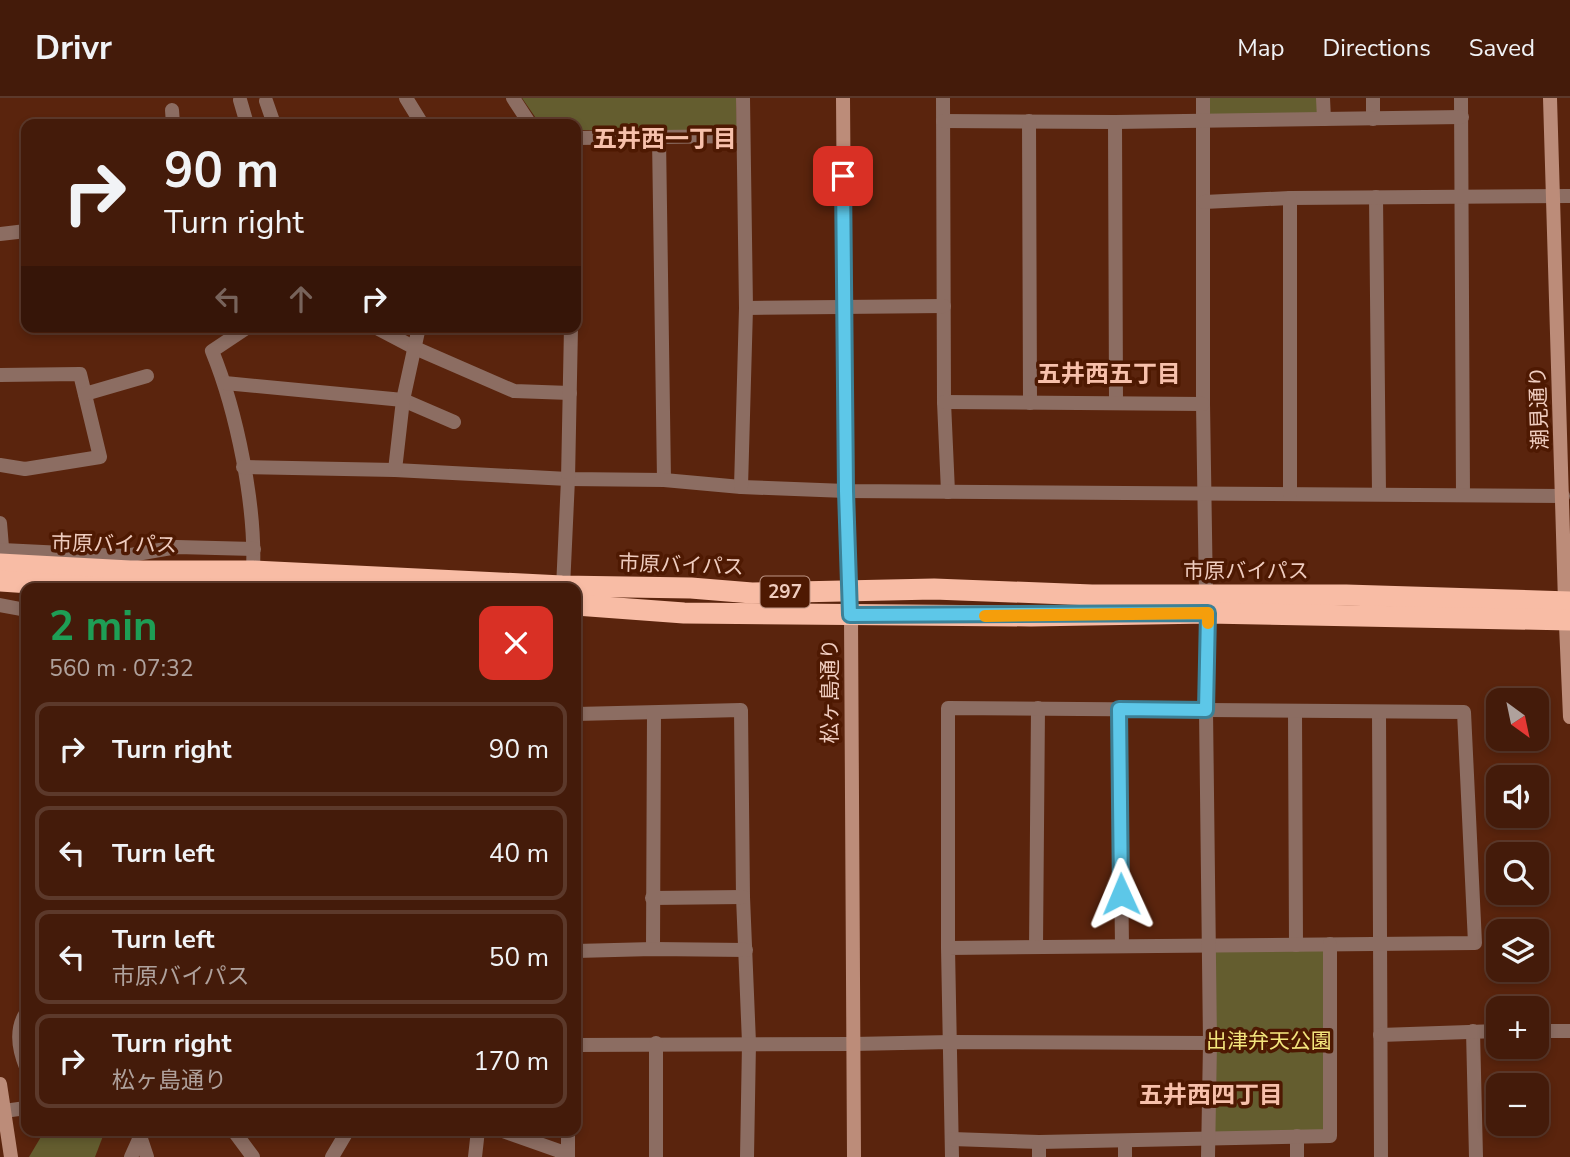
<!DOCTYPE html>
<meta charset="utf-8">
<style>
body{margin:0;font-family:"Nunito Sans","Noto Sans JP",sans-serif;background:#4e2818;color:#f1f3f6;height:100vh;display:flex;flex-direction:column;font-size:26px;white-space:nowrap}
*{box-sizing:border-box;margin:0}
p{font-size:23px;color:#afa19c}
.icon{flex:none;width:38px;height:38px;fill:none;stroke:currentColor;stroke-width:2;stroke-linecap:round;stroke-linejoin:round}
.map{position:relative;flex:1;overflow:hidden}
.drawer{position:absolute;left:21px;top:485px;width:560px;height:553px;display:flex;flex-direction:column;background:#441b0a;border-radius:14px;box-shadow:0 4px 10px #0003,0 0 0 2px #5c392b}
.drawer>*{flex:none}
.hud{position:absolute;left:21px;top:21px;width:560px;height:214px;border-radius:14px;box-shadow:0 4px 10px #0003,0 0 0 2px #5c392b;background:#441b0a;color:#f1f3f6;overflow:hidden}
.needle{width:46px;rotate:147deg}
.buttons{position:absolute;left:1486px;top:590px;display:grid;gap:14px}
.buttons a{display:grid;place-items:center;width:63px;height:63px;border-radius:14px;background:#441b0a;box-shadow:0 4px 10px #0003,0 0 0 2px #5c392b;font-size:35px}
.pin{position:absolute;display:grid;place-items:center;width:60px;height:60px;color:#fff;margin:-30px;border-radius:14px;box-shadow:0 4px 10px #0006}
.me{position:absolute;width:77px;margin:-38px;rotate:359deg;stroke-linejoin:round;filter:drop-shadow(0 0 5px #0008)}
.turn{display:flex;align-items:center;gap:24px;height:147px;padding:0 28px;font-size:32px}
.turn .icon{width:91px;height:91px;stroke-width:2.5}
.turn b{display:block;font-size:49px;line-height:60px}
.lanes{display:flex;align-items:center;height:66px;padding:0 28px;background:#0003;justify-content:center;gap:35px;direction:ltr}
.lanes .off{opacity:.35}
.round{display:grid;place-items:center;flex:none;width:74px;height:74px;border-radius:14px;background:#4e2818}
.overview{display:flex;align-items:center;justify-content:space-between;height:119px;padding:0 28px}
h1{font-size:42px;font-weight:700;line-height:52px;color:#1e9e55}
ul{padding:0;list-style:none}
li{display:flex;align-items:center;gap:21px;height:94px;margin:0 14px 10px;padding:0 14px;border:4px solid #5c392b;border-radius:14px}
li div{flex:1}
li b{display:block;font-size:26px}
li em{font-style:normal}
header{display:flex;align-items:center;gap:42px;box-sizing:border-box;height:98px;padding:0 35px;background:#441b0a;border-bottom:2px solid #5c392b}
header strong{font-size:33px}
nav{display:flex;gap:38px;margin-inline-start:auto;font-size:24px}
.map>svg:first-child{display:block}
.green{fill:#645d2f}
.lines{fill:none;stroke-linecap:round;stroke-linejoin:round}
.street{stroke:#8c6d62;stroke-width:14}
.secondary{stroke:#bc8c79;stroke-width:14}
.highway{stroke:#f8bca5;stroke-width:21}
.route-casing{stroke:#3c8197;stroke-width:18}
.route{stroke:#5dc7e8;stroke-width:12}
.slow{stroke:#f59e0b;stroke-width:12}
.labels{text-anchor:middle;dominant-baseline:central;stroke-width:7;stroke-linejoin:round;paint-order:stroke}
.shield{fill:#4e1902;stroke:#bf9686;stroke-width:2}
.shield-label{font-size:19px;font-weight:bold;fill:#efccbf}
.street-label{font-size:21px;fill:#efccbf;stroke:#4e1902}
.park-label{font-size:21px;fill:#f3e57d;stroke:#4e1902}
.quarter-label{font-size:24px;font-weight:bold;fill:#f7c0ab;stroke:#4e1902}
</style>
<header>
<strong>Drivr</strong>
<nav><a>Map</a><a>Directions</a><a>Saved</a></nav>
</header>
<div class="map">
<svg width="1570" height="1059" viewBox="0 0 1570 1059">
<rect width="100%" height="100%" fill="#5a240d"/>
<g class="green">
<polygon points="522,0 736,0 737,27 733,34 576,32 576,26 540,26"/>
<polygon points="1204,0 1323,0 1324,21 1204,22"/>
<polygon points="1330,846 1330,1038 1207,1041 1209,847"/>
<polygon points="45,1032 95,1033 103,1038 95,1059 29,1059"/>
</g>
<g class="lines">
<g class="street">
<polyline points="406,0 422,26"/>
<polyline points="513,0 530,26"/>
<polyline points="943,0 944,304 948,394"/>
<polyline points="1203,0 1203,306 1206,498"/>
<polyline points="1323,0 1324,21"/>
<polyline points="1373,0 1373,21"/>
<polyline points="1461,0 1463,397"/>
<polyline points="240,2 247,26"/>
<polyline points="266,3 274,26"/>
<polyline points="172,12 173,26"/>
<polyline points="943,23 1115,24 1462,19"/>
<polyline points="1029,23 1030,305"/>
<polyline points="1115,24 1116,305"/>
<polyline points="576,40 742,38"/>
<polyline points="659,40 664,382"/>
<polyline points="1376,99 1379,396"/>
<polyline points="1204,104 1290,100 1570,98"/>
<polyline points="0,136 26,133"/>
<polyline points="746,210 944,208"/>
<path d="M248,229l-36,24c25,61 44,155 41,220"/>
<polyline points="375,229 415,250 514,293 570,295"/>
<polyline points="0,277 80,276 100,359 25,371 0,367"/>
<polyline points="225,285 403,302 454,324"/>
<polyline points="85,296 147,278"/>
<polyline points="944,304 1203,306"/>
<polyline points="243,369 395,372 568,381 664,382 741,389 846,393 1563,398"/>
<polyline points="395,372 403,302 419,229"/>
<polyline points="741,389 746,210 743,0"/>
<polyline points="1290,396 1290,100"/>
<polyline points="0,425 3,461"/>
<polyline points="2,452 125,458 177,449 254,451"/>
<polyline points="563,490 568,381 571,229"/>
<polyline points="0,507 26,512"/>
<polyline points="1119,611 1122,848"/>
<polyline points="1295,613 1296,847"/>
<polyline points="1379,614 1381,1059"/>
<polyline points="576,616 741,612 743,799 749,945 747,1059"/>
<polyline points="652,800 743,799"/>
<polyline points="1036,849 1038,610"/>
<polyline points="948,850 1475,845 1464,614 948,610 948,850 952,1059"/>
<polyline points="653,851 654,615"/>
<polyline points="576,853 653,851 746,852"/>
<path d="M26,915c-11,17 -7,37 0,54"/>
<polyline points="1473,933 1476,1059"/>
<polyline points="1536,933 1570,933"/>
<polyline points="1380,937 1498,933"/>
<polyline points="576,947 853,946 951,944 1210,945"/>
<polyline points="4,1013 26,1010"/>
<polyline points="138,1032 147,1059"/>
<polyline points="233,1032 253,1059"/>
<polyline points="500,1032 568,1056"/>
<polyline points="1297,1038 1297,1059"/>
<polyline points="952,1041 1039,1044 1330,1038 1330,846"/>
<polyline points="131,1059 140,1039"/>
<polyline points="332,1059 348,1032"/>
<polyline points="475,1059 478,1032"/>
<polyline points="568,1059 568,1032"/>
<polyline points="656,1059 656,945"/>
<polyline points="1039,1059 1039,1044"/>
<polyline points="1125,1059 1125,1043"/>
<polyline points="1208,1059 1210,945 1206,612 1208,515"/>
</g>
<g class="secondary">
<polyline points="843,0 846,393 851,518 854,1059"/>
<polyline points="1550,0 1565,504 1570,619"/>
<polyline points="0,986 11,1059"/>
</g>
<g class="highway">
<polyline points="0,466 130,473 253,473 562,488 691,490 752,495 934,491 1092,497 1346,497 1570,504"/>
<polyline points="0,483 103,490 206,490"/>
<polyline points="576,507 684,515 1031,518 1208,515 1570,522"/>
</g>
</g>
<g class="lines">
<g class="route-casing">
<polyline id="route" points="843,78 846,393 850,517 1208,515 1206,612 1119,611 1121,796"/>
</g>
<use href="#route" class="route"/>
<polyline class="slow" points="985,518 1208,515 1208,525"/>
</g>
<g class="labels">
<rect class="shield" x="760.5" y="478.5" width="49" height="31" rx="5"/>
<g class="shield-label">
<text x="785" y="494">297</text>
</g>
<g class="street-label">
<text transform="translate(1539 310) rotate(-92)">潮見通り</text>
<text transform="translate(114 446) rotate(1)">市原バイパス</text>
<text transform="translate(681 467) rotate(2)">市原バイパス</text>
<text x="1246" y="473">市原バイパス</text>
<text transform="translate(830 593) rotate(-90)">松ヶ島通り</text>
</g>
<g class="park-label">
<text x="1269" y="943">出津弁天公園</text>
</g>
<g class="quarter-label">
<text x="665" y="41">五井西一丁目</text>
<text x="1109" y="276">五井西五丁目</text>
<text x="1211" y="997">五井西四丁目</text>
</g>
</g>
</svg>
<div class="buttons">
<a><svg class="needle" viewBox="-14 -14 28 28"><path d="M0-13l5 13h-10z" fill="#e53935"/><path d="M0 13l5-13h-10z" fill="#afa19c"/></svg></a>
<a><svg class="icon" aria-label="sound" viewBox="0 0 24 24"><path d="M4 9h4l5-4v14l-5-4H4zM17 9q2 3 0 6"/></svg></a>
<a><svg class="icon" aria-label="search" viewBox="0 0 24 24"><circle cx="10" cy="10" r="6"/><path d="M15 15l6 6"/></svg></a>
<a><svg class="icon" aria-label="layers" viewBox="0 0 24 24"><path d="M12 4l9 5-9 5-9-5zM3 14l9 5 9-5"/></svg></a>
<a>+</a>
<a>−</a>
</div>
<div class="pin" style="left:843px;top:78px;background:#d93025"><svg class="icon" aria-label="arrive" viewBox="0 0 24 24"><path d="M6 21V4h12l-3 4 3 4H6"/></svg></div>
<svg class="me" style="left:1121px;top:796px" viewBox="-20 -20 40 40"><path d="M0-17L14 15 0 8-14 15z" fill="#5dc7e8" stroke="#fff" stroke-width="4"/></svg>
<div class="hud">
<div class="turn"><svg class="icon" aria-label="right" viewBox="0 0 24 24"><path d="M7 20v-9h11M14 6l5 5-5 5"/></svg><div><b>90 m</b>Turn right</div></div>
<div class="lanes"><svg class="icon off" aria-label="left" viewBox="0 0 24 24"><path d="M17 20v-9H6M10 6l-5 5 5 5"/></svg><svg class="icon off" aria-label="ahead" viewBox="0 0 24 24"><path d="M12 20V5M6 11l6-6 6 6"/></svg><svg class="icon" aria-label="right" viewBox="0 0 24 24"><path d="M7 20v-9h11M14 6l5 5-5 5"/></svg></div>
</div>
<section class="drawer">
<div class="overview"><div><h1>2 min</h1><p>560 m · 07:32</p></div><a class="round" style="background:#d93025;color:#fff"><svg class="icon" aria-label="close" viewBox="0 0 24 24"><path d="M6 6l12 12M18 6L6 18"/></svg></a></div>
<ul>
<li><svg class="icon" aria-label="right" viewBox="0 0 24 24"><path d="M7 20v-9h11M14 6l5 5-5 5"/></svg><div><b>Turn right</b></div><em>90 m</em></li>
<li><svg class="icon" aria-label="left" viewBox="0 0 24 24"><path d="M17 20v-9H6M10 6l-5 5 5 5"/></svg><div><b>Turn left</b></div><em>40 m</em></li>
<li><svg class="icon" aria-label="left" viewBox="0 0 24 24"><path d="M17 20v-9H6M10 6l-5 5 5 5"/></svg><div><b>Turn left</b><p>市原バイパス</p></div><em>50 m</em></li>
<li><svg class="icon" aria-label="right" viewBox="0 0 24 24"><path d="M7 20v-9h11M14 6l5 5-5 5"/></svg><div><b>Turn right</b><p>松ヶ島通り</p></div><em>170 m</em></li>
</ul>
</section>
</div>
